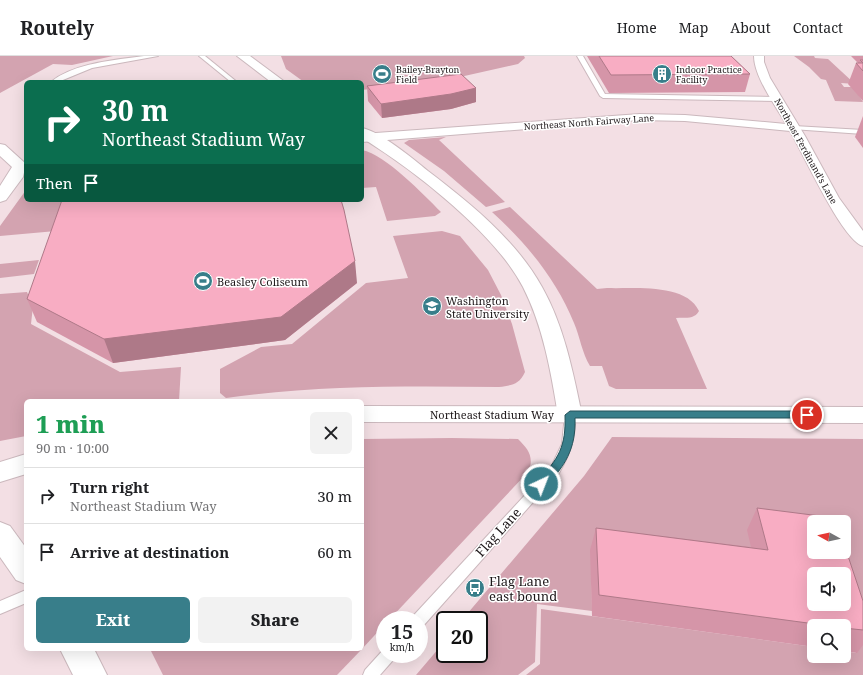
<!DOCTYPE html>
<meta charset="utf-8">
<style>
body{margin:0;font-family:"Noto Serif",serif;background:#f2f2f2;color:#202124;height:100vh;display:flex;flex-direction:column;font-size:15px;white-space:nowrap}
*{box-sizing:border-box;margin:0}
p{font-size:13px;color:#757577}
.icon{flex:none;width:22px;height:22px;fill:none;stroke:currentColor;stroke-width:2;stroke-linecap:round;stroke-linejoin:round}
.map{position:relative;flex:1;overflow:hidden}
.details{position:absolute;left:24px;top:343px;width:340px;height:252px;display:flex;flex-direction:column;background:#fff;border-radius:6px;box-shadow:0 4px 16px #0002}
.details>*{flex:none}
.hud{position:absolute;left:24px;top:24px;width:340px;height:122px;border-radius:6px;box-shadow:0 4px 16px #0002;background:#0b6e4f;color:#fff;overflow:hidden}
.needle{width:26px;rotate:278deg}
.tools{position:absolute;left:807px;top:459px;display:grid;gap:8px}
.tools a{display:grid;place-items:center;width:44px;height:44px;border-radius:6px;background:#fff;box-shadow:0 4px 16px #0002;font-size:20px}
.speed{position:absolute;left:376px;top:555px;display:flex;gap:8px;font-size:20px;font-weight:700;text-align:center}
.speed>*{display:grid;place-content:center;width:52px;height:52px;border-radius:50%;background:#fff;box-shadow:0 4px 16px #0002;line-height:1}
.speed small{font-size:10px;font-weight:400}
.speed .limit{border:2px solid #111;border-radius:6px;background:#fff;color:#111}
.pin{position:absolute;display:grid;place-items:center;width:34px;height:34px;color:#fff;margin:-17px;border:2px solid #fff;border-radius:50%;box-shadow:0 1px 4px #0007}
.me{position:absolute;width:44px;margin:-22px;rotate:43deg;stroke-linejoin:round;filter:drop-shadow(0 0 3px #0008)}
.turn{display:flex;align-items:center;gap:14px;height:84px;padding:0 12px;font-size:18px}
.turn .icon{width:52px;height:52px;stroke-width:2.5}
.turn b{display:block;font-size:28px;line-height:34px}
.then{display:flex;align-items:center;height:38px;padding:0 12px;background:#0003;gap:8px;font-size:15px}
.round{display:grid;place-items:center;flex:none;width:42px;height:42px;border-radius:6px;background:#f2f2f2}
.headline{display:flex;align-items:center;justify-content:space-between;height:68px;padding:0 12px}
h1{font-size:24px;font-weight:800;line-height:30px;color:#1e9e55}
.cta{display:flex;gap:8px;margin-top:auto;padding:8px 12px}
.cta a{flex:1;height:46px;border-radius:6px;background:#387e8a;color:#fff;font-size:16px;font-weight:800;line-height:46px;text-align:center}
.cta a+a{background:#f2f2f2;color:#202124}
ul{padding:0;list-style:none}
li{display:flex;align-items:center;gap:12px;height:56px;padding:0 12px;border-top:1px solid #e0e0e0}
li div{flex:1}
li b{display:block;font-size:15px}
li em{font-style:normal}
header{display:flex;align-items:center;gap:24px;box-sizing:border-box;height:56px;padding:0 20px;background:#fff;border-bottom:1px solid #e0e0e0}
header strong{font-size:19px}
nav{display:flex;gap:22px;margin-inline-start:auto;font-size:14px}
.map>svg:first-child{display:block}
.green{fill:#d3a3b0}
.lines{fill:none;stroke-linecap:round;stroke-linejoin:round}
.service-casing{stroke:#cbb8bd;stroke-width:2}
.minor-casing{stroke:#cbb8bd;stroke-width:2}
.tertiary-casing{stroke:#cbb8bd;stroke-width:2}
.secondary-casing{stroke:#cbb8bd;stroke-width:2}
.service{fill:#fff;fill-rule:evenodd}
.minor{fill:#fff;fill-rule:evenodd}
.tertiary{fill:#fff;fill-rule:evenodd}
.secondary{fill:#fff;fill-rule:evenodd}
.wall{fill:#d595a8}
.shaded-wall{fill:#ae7988}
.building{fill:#f8adc3;stroke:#ae7988;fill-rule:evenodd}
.route{fill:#387e8a;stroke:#24525a}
.labels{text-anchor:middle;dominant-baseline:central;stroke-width:3;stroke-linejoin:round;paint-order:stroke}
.far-poi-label{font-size:9px;fill:#1d1719;stroke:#fff;text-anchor:start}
.far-street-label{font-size:9px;fill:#1d1719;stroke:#fff}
.poi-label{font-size:11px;fill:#1d1719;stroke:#fff;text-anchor:start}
.street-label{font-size:11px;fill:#1d1719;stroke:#fff}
.near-street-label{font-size:13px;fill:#1d1719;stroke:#fff}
.near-poi-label{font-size:13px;fill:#1d1719;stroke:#fff;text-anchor:start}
</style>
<header>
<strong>Routely</strong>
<nav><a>Home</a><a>Map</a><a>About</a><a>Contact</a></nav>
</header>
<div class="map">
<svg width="863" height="619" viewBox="0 0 863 619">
<rect width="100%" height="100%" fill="#f3dfe4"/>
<g class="green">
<polygon points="0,0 113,0 72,9 53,8 0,37"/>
<polygon points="281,0 524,0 525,2 518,8 451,23 362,34 362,26 304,26 286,13"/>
<polygon points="794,0 814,0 815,2 828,3 855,28 841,27 844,31 854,31 863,46 835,45 826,24 821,23 809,11"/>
<polygon points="446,81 439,84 505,146 486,151 444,115 404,87 409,84"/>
<path d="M362,94c24,5 61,44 79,62l-6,4 -48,5 -11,-34 -14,1z"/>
<polygon points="26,134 26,144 101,144 56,175 0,180 0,170"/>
<path d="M510,151l87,82 10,-1c27,1 79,-5 92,23 -5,9 -14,6 -23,7l31,71h-91l-7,-3 -7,-20h-12c-8,-13 -10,-29 -16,-43 -18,-44 -47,-79 -82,-111z"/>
<path d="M442,175l18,5 28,34 13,25 11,29 13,48c-6,13 -13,13 -26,15 -91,-1 -182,-2 -273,11l-6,-5v-24l41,-22 31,-3 74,-61 42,-5 -15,-42z"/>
<polygon points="39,204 34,218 0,222 0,208"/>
<polygon points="27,236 33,250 31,268 120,316 181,311 179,345 26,345 26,380 0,385 0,238"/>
<polygon points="612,381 863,383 863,619 526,619 540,608 541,553 814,591 814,600 844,600 844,595 856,597 844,548 844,466 814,466 756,516 591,494 592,555 537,548 535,606 518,619 416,619 445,585 445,598 479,598 479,564 462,564 584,420"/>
<path d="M452,382l66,1c10,10 16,17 11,32l-140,149h-4v4l-23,25v-210z"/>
<polygon points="150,593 362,593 337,619 163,619"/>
</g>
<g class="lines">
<g class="service-casing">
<g id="service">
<path d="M144,0h14l-66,12 -34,14h-7c22,-19 65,-22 93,-26z"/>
<polygon points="199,0 205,0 237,26 231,26"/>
<polygon points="577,0 583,0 605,38 777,41 780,43 777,45 603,42 600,40"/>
<polygon points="794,70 863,74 863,78 792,73 791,72"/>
<path d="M570,355l4,1 1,3c1,22 -5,39 -16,58l-135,152 -5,2v-7h-7l2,-5 137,-148 11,-23 3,-29 1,-3z"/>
<polygon points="26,534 26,547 0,558 0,545"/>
<polygon points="384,593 385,593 385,598 396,598 394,603 380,619 363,619 365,614"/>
</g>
</g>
<g class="minor-casing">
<path id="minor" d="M754,0h10v6l6,16 35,58 34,62 24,33v15c-21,-6 -60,-93 -73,-115l-105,-10 -45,-1 -278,22v-8l278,-20 45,1 101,9c-10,-18 -32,-47 -32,-68z"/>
</g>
<g class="tertiary-casing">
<g id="tertiary">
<polygon points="237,0 250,0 285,26 271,26"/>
<path d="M362,72c19,4 50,30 66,43 42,32 88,69 114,116 22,39 31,85 40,128l-4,6 -8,2 -8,-2 -4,-6c-7,-43 -15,-89 -35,-128 -28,-54 -109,-117 -161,-149z"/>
<polygon points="0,88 5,89 26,108 23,121 6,144 0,146 0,130 12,111 0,100"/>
<polygon points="0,466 10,470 26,492 26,528 16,524 0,501"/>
<polygon points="60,593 94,593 107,619 73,619"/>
</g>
</g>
<g class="secondary-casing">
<g id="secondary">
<polygon points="362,350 863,351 863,367 362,366"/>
<polygon points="26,398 26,418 0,426 0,406"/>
</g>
</g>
<use href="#service" class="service"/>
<use href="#minor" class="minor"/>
<use href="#tertiary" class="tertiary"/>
<use href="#secondary" class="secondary"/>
</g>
<g class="wall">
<polygon points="587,0 731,0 750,18 745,36 609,37"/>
<polygon points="851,0 863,0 863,45 848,28 856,7 858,7"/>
<polygon points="367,30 476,32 476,46 451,53 382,62 368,45"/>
<polygon points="863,60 863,92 855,81"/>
<polygon points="357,227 285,284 113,307 37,266 27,243"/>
<polygon points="757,452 863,545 863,589 857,597 844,595 844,570 814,570 814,591 592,560 590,494 596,472 751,491 747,474"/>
</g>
<g class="shaded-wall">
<polygon points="476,32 476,46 451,53 382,62 381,48"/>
<polygon points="355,205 357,227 285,284 113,307 104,283"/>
</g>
<g class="building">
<polygon points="599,0 731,0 750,18 611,19"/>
<polygon points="860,4 863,4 863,7"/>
<polygon points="856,7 863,7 863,15"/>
<polygon points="461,18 476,32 451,38 381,48 367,30"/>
<polygon points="62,144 341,144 344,154 355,205 281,261 104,283 27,243"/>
<path d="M757,452l79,10 1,4h-23v30h30v-8l19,57v29l-19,-2v-2h-14l-231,-31 -3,-67 172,22zM814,518h30v30h-30z"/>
</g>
<path class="route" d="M570,355h237l5,4 -5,3h-232c1,31 -10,48 -30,69h-8l-1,-3 1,-2c22,-24 29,-35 28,-67z"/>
<defs>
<g id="stadium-disc" transform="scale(1)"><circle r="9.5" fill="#387e8a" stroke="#fff"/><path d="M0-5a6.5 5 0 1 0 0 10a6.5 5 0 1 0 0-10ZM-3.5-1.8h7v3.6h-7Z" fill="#fff"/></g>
<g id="building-disc" transform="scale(1)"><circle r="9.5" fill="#387e8a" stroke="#fff"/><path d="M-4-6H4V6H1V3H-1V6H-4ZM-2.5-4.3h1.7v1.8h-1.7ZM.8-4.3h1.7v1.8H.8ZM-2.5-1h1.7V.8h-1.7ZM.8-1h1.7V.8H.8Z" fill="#fff"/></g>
<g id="university-disc" transform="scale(1)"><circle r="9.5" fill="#387e8a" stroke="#fff"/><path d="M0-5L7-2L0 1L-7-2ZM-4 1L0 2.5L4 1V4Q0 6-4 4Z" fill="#fff"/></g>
<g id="bus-disc" transform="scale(1)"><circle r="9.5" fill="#387e8a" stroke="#fff"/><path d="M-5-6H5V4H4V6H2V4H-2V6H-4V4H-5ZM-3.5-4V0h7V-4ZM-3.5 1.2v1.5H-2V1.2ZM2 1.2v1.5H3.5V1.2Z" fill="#fff"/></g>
</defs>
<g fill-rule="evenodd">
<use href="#stadium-disc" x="382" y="18"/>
<use href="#building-disc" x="662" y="18"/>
<use href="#stadium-disc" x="203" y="225"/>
<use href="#university-disc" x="432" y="250"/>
<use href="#bus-disc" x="475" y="532"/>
</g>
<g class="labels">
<g class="far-poi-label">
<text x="396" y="13">Bailey-Brayton<tspan x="396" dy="10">Field</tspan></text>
<text x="676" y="13">Indoor Practice<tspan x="676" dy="10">Facility</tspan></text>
</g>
<g class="far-street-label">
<text transform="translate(589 66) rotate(-4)">Northeast North Fairway Lane</text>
<text transform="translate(806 95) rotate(61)">Northeast Ferdinand's Lane</text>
</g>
<g class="poi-label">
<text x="217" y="225">Beasley Coliseum</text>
<text x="446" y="244">Washington<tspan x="446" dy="13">State University</tspan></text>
</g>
<g class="street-label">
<text x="492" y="358">Northeast Stadium Way</text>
</g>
<g class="near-street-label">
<text transform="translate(498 476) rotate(-48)">Flag Lane</text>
</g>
<g class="near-poi-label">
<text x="489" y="525">Flag Lane<tspan x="489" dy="15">east bound</tspan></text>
</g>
</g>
</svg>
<div class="tools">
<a><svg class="needle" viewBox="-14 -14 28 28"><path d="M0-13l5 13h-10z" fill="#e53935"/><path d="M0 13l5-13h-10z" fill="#757577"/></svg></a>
<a><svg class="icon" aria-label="sound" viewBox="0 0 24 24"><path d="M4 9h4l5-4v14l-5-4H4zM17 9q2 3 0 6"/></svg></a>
<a><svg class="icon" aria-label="search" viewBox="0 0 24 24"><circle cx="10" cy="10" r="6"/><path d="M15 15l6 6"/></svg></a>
</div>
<div class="speed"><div>15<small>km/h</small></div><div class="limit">20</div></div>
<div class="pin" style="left:807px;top:359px;background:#d93025"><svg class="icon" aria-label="arrive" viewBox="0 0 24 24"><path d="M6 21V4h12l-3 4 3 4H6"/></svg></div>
<svg class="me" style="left:541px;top:428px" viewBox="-20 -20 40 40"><circle r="17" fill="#387e8a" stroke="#fff" stroke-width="3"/><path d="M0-11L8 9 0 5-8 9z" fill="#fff"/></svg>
<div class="hud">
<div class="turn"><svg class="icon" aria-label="right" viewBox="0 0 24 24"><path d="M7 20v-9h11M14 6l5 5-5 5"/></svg><div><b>30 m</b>Northeast Stadium Way</div></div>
<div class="then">Then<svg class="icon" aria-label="arrive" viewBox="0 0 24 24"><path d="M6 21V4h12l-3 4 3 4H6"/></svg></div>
</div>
<section class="details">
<div class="headline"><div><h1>1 min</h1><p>90 m · 10:00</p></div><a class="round"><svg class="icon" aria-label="close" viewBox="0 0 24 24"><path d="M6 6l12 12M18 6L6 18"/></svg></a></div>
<ul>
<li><svg class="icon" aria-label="right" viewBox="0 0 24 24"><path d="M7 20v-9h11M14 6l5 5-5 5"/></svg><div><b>Turn right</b><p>Northeast Stadium Way</p></div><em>30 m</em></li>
<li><svg class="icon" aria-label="arrive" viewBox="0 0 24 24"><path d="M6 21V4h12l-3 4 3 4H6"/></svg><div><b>Arrive at destination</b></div><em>60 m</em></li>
</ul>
<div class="cta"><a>Exit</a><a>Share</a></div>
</section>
</div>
